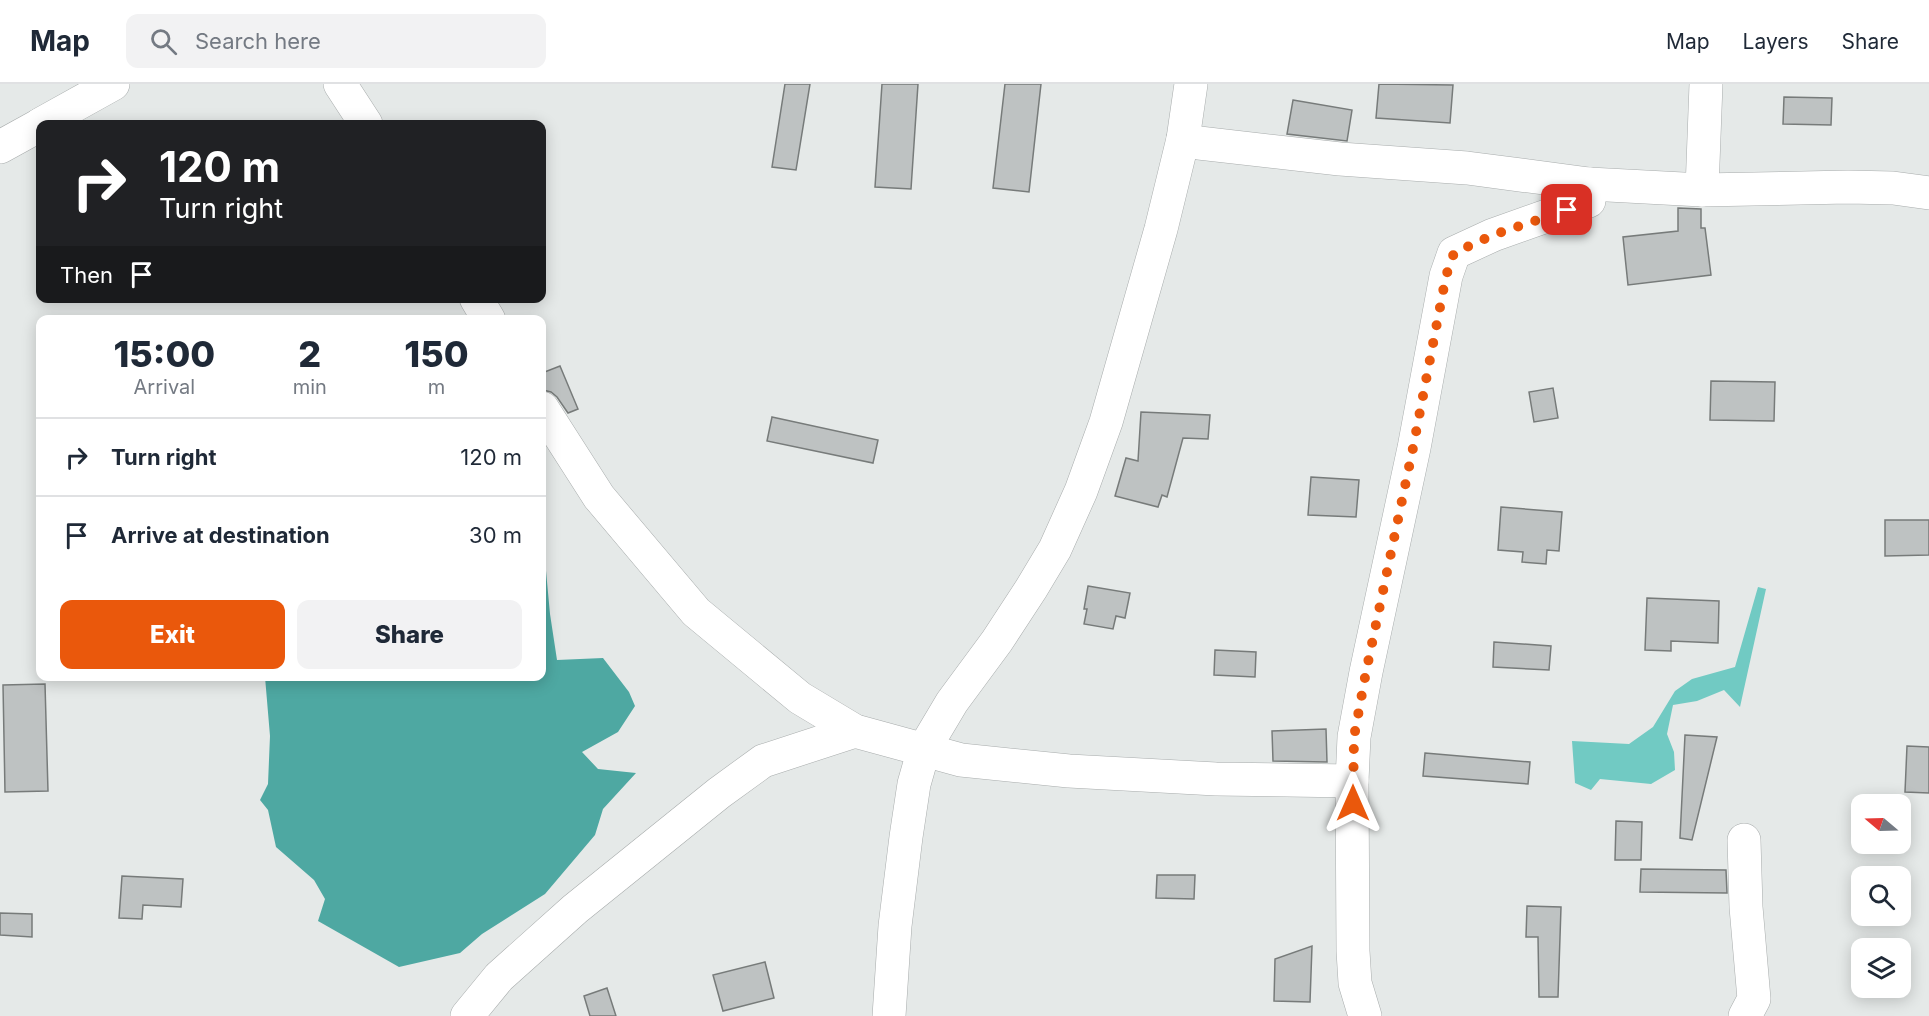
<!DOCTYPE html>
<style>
body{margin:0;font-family:Inter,sans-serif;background:#f2f2f3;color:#1f2937;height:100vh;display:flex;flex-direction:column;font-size:22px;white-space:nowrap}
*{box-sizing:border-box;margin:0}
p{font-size:20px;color:#747a83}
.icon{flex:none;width:33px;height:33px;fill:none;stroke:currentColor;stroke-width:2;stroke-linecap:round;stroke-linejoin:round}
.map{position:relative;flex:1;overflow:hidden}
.panel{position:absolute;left:36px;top:231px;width:510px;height:366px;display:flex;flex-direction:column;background:#fff;border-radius:12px;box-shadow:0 3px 15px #0003}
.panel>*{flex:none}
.banner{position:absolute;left:36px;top:36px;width:510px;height:183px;border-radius:12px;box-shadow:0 3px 15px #0003;background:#202124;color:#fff;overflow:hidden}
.needle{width:39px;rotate:289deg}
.fabs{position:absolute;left:1851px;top:710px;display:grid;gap:12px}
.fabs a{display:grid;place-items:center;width:60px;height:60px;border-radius:12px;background:#fff;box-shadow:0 3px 15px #0003;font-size:30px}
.pin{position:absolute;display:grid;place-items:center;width:51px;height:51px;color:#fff;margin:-26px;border-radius:12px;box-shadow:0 3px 9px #0006}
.me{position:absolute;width:66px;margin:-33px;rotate:0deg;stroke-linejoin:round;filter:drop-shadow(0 0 4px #0008)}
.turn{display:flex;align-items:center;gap:21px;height:126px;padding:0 24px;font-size:27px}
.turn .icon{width:78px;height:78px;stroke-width:2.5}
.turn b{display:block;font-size:42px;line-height:51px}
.then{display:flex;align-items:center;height:57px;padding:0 24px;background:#0003;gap:12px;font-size:22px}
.eta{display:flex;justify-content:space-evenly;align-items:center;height:102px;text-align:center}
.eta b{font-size:36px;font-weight:800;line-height:42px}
.primary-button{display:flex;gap:12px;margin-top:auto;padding:12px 24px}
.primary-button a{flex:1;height:69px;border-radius:12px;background:#ea580c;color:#fff;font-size:24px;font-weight:800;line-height:69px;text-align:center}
.primary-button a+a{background:#f2f2f3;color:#1f2937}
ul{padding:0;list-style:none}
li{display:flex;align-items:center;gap:18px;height:78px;padding:0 24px;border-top:2px solid #e0e1e3}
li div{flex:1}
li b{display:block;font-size:22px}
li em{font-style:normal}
header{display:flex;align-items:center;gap:36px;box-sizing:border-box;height:84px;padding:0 30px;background:#fff;border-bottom:2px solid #e0e1e3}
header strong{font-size:28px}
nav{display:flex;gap:33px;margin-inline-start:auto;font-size:21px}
.search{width:420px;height:54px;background:#f2f2f3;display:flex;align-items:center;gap:15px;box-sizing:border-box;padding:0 21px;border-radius:12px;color:#747a83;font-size:22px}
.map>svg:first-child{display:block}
.forest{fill:#71cac3}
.water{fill:#4ea8a2}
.building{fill:#bec2c2;stroke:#777b7a;stroke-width:1.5}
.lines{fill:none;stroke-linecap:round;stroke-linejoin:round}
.minor-casing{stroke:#a8acac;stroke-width:34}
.minor{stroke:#fff;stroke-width:33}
.route{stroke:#ea580c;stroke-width:10;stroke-dasharray:0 18}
</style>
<header>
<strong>Map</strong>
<div class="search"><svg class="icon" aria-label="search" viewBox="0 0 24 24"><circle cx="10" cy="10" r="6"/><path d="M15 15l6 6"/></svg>Search here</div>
<nav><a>Map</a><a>Layers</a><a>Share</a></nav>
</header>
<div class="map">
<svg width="1929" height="932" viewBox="0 0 1929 932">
<rect width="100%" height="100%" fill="#e5e9e8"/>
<polygon class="forest" points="1758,503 1766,505 1740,623 1724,606 1697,617 1673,621 1667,650 1674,668 1675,686 1651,700 1600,695 1591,706 1575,699 1572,657 1629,660 1653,643 1675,607 1692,595 1735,583"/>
<polygon class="water" points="542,466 545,476 550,530 557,576 603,574 629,608 635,622 618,648 582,668 598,685 636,689 603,725 595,751 545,810 482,850 460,869 399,883 318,837 325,815 314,796 276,763 268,726 260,716 268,700 270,652 265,593 542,592"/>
<g class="building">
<polygon points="785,0 810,0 796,86 772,83"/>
<polygon points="882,0 918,0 911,105 875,103"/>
<polygon points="1005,0 1041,0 1029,108 993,104"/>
<polygon points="1379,0 1453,1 1450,39 1376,34"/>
<polygon points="1784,13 1832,14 1831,41 1783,40"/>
<polygon points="1293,16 1352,26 1347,57 1287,50"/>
<polygon points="1678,124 1701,125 1701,144 1705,144 1711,191 1628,201 1623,153 1678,147"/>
<polygon points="560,282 578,325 568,329 557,313 551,308 543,306 542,303 542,289"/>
<polygon points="1711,297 1775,298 1774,337 1710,336"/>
<polygon points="1553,304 1558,334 1534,338 1529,308"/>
<polygon points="1141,328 1210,331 1208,355 1183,354 1167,413 1162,411 1158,423 1115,412 1126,374 1138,377"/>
<polygon points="772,333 878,356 873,379 767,357"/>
<polygon points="1311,393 1359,396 1356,433 1308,431"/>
<polygon points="1501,423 1562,428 1559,467 1547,466 1546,480 1522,478 1523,468 1498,466"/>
<polygon points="1885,436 1929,436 1929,471 1885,472"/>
<polygon points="1088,502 1130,509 1125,534 1116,532 1113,545 1084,540 1087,525 1084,525"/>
<polygon points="1647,514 1719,517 1718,559 1671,557 1671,567 1645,566"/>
<polygon points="1494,558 1551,562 1549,586 1493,583"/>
<polygon points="1215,566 1256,568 1255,593 1214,591"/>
<polygon points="45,600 48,707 5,708 3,601"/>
<polygon points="1326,645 1327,678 1273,677 1272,647"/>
<polygon points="1685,651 1717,653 1692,756 1680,754"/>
<polygon points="1907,662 1929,663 1929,709 1905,708"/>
<polygon points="1425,669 1530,678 1528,700 1423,692"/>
<polygon points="1616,737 1642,738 1641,776 1615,776"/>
<polygon points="1641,785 1726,786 1727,809 1640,808"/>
<polygon points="1157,791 1195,791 1194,815 1156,814"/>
<polygon points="122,792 183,795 181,823 143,821 142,835 119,834"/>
<polygon points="1527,822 1561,823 1558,913 1539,913 1538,853 1526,853"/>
<polygon points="0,829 32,830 32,853 0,851"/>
<polygon points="1312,862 1310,918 1274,917 1275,875"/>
<polygon points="765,878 774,914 723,927 713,891"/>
<polygon points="607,904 616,932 590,932 584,912"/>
</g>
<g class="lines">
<g class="minor-casing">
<g id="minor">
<polyline points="340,0 366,40"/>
<polyline points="41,40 113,0"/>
<polyline points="1183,55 1199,59 1340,75 1467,84 1589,100 1702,106 1848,103 1893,104 1929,109"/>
<polyline points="0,63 40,41"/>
<polyline points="1702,106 1706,0"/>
<polyline points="476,214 489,236"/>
<polyline points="542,324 599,413 696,528 800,614 855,647 961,676 1069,687 1216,695 1352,697"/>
<polyline points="1744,756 1746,823 1754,915 1745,932"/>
<polyline points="467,932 499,893 575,825 719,709 763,677 855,647"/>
<polyline points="889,932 895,842 906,753 914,700 924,665 952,618 997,557 1031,505 1055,465 1081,407 1106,338 1161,145 1183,55 1191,0"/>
<polyline points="1365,932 1355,899 1353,867 1352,697 1354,653 1366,588 1414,364 1446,192 1454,169 1493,151 1589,117 1589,100"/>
</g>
</g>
<use href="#minor" class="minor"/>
</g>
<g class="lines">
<polyline class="route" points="1353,719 1354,653 1366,588 1413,364 1446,192 1454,169 1493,151 1567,126"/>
</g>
</svg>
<div class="fabs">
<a><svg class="needle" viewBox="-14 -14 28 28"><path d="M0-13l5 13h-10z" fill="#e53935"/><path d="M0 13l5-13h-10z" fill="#747a83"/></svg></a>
<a><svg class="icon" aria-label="search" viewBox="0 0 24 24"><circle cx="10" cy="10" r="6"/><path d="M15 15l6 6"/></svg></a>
<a><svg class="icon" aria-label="layers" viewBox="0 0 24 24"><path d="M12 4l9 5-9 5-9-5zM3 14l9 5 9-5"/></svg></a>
</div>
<div class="pin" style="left:1567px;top:126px;background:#d93025"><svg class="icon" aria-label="arrive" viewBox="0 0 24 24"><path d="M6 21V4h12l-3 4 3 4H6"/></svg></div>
<svg class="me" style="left:1353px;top:719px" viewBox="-20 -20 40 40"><path d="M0-17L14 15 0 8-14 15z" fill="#ea580c" stroke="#fff" stroke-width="4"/></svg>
<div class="banner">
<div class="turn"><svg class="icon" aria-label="right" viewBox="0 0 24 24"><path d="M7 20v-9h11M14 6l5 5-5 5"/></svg><div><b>120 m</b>Turn right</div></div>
<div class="then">Then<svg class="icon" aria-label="arrive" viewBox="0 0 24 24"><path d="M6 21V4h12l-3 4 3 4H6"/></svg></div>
</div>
<section class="panel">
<div class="eta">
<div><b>15:00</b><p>Arrival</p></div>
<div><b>2</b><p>min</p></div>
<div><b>150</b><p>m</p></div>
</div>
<ul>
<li><svg class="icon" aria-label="right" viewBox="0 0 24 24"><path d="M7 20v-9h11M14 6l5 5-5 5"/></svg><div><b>Turn right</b></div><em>120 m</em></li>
<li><svg class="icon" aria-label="arrive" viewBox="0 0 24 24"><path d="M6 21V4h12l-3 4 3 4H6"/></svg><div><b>Arrive at destination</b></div><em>30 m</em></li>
</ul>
<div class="primary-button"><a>Exit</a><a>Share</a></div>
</section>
</div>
